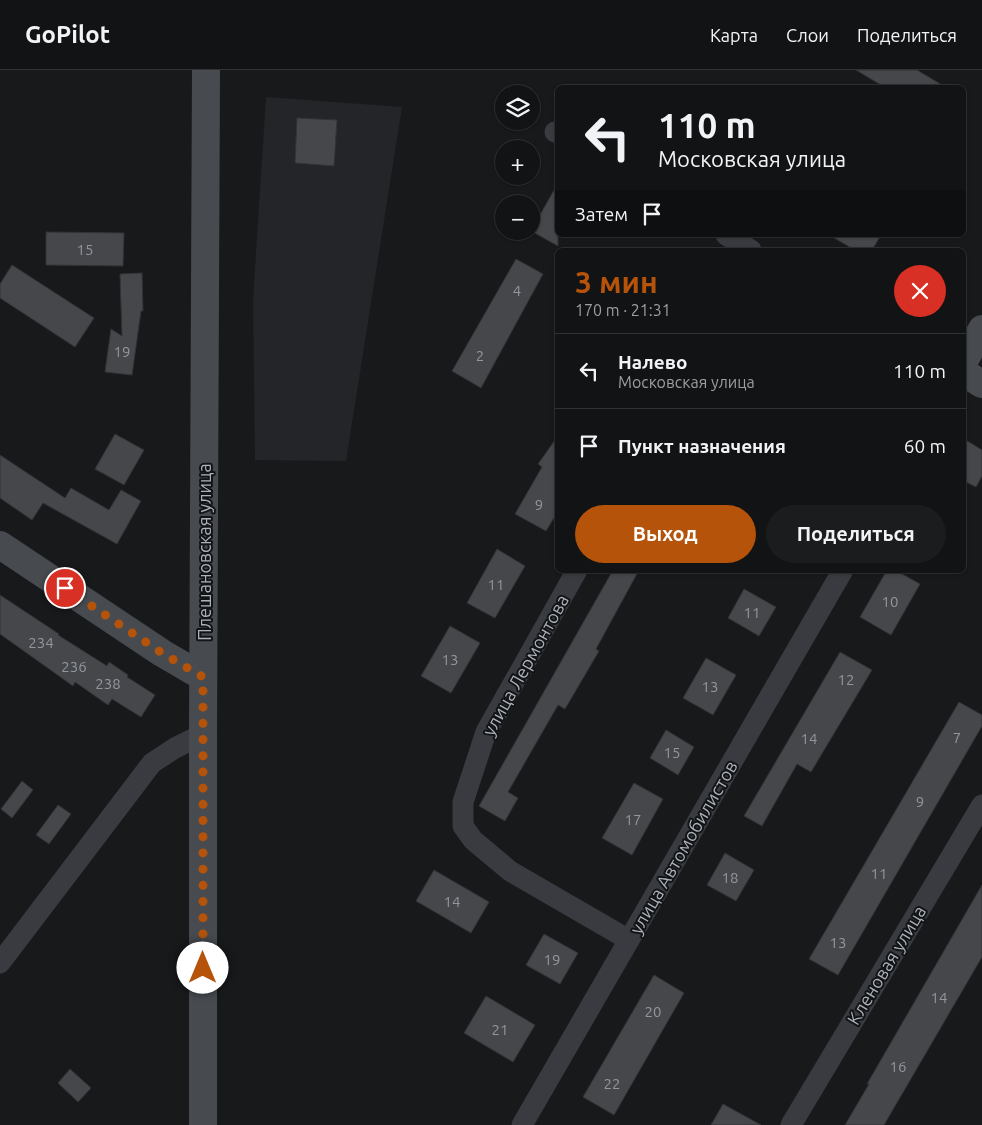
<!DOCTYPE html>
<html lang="ru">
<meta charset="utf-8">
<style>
body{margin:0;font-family:Ubuntu,sans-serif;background:#1b1c1d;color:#f1f3f6;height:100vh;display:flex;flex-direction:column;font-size:19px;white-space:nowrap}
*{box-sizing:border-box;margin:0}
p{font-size:16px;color:#9c9ea0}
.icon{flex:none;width:28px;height:28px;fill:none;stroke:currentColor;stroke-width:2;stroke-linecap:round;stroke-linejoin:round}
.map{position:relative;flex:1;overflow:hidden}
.panel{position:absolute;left:555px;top:178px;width:411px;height:325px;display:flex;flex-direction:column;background:#121314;border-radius:8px;box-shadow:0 1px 4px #0004,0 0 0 1px #313234}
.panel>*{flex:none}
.guide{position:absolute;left:555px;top:15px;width:411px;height:152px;border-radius:8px;box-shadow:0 1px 4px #0004,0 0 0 1px #313234;background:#121314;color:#f1f3f6;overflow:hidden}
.buttons{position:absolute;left:495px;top:15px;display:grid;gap:10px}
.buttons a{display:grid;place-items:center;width:45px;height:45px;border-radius:50%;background:#121314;box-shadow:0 1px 4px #0004,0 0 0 1px #313234;font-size:25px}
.pin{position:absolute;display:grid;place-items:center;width:42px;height:42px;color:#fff;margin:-21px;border:2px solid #fff;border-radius:50%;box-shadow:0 1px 5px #0007}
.me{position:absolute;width:55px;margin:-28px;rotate:0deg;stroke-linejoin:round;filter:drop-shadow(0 0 4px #0008)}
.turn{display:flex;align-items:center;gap:18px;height:105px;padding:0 20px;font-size:22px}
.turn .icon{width:65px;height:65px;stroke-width:2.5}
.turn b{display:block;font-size:35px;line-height:42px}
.then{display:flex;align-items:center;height:48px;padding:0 20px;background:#0003;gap:10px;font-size:19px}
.round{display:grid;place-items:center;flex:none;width:52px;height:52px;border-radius:26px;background:#1b1c1d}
.head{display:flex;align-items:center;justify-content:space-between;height:85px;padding:0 20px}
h1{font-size:30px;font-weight:700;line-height:38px;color:#b45309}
.button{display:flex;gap:10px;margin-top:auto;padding:10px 20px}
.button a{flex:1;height:58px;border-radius:30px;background:#b45309;color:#fff;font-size:20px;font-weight:700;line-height:58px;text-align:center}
.button a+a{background:#1b1c1d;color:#f1f3f6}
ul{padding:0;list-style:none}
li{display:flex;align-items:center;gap:15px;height:75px;padding:0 20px;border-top:1px solid #313234}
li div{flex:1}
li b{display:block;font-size:19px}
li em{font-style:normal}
header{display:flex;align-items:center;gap:30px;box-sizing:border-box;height:70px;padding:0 25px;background:#121314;border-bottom:1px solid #313234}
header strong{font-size:24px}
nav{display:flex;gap:28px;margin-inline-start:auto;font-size:18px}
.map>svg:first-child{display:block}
.built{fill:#242528}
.building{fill:#45474b;stroke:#323337}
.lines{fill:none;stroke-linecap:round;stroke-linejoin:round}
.street{stroke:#393b40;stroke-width:21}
.secondary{stroke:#474b50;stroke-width:28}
.route{stroke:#b45309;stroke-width:9;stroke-dasharray:0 16.2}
.labels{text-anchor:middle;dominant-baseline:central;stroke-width:4;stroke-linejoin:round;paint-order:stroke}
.number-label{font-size:15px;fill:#92979f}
.street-label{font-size:18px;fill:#abb2bb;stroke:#131416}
</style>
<header>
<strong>GoPilot</strong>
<nav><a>Карта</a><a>Слои</a><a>Поделиться</a></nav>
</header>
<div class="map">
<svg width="982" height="1055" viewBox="0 0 982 1055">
<rect width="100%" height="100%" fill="#18191b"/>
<polygon class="built" points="266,27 402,37 346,391 255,390 253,230"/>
<g class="building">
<polygon points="856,0 917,0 947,18 886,18"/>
<polygon points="297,48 337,50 334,96 295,93"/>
<polygon points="558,113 558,176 531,161"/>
<polygon points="46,162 124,163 123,196 46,195"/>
<polygon points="829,165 881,165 872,180 855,180"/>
<polygon points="516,189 543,204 481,318 452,301"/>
<polygon points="12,195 94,248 75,277 0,228 0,214"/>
<polygon points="142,203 143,241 141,241 132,305 105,302 111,259 122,266 120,204"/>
<polygon points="115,364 144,380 124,415 95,399"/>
<polygon points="558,366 558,441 546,461 515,444 542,397 538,394"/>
<polygon points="964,369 982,380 982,406 976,417 964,411"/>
<polygon points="0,385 65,428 71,418 109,440 121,420 141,431 117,474 43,433 32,450 0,428"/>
<polygon points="497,479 525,496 495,548 467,533"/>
<polygon points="613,500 639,500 596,579 599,581 565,639 558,635 508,722 518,728 505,751 479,736"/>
<polygon points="887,500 895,500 920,514 891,565 860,547"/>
<polygon points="744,519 776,537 759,566 728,548"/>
<polygon points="0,525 59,564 58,565 107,596 109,592 128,605 127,607 155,625 141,647 112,629 108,635 75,612 73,616 0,564"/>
<polygon points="450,556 480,573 451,623 421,606"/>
<polygon points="840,582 872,600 811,702 797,694 762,756 744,746"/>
<polygon points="706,588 736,605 713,645 683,628"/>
<polygon points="959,632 982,645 982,656 838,905 809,889"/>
<polygon points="666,660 694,677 678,705 650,688"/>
<polygon points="22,711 33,720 12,748 1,739"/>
<polygon points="634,713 663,729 632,785 602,768"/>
<polygon points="58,735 71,744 49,774 36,765"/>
<polygon points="725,783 754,800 736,831 707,815"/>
<polygon points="434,800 489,832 471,863 416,831"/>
<polygon points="982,815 982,887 884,1055 845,1055 869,1014 867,1014"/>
<polygon points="544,864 578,883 560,914 526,895"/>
<polygon points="654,905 684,923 614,1045 583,1027"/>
<polygon points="486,926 535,955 513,992 464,963"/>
<polygon points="70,999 91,1018 78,1032 58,1013"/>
<polygon points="723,1034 761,1055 711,1055"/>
</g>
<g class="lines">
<g class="street">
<polyline points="555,62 558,63"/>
<polyline points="726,165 751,180"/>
<polyline points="577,500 486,662 463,732 463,756 473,770 510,801 629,870"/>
<polyline points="0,893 152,693 175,678 203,664"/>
<polyline points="522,1055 843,500"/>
<polyline points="791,1055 982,735"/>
</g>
<g class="secondary">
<polyline points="964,291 982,259"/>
<polyline points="964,303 982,314"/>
<polyline points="0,475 162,583 203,607"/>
<polyline points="203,1055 203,664 206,0"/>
</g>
</g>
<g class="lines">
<polyline class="route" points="65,518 162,583 203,607 203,898"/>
</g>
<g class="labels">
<g class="number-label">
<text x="85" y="179">15</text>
<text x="517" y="220">4</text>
<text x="122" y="281">19</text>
<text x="480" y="285">2</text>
<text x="539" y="434">9</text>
<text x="496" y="514">11</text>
<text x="890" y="531">10</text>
<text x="752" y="542">11</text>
<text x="41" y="572">234</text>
<text x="450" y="589">13</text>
<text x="74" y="596">236</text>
<text x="846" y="609">12</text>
<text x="108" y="613">238</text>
<text x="710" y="616">13</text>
<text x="957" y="667">7</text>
<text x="809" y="668">14</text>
<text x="672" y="682">15</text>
<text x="920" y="731">9</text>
<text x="633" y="749">17</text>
<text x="879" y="803">11</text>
<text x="730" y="807">18</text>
<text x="452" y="831">14</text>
<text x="838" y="872">13</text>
<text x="552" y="889">19</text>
<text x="939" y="927">14</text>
<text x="653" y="941">20</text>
<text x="500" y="959">21</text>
<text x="898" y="996">16</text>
<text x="612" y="1013">22</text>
</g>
<g class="street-label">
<text transform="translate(204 482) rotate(-90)">Плешановская улица</text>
<text transform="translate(525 595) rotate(-61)">улица Лермонтова</text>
<text transform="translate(683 777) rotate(-60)">улица Автомобилистов</text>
<text transform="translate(886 895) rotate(-59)">Кленовая улица</text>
</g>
</g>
</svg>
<div class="buttons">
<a><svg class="icon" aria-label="layers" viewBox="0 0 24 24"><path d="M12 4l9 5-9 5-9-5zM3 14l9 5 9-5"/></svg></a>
<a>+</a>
<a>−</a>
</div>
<div class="pin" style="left:65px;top:518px;background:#d93025"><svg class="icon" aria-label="arrive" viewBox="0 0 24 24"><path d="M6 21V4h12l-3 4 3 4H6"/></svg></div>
<svg class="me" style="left:203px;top:898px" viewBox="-20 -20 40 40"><circle r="19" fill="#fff"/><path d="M0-13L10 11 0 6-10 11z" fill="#b45309"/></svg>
<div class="guide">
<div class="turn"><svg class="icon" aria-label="left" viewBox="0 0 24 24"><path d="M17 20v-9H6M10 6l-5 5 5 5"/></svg><div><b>110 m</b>Московская улица</div></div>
<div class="then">Затем<svg class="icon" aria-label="arrive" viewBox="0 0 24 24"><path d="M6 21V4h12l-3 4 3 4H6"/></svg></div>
</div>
<section class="panel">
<div class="head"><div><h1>3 мин</h1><p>170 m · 21:31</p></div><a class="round" style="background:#d93025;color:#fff"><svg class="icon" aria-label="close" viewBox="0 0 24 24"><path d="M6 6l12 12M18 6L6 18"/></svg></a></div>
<ul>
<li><svg class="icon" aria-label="left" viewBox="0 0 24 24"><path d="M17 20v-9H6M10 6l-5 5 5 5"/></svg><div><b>Налево</b><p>Московская улица</p></div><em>110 m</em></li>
<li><svg class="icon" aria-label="arrive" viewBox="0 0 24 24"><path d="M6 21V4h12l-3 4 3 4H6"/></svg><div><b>Пункт назначения</b></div><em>60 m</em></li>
</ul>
<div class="button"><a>Выход</a><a>Поделиться</a></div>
</section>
</div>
